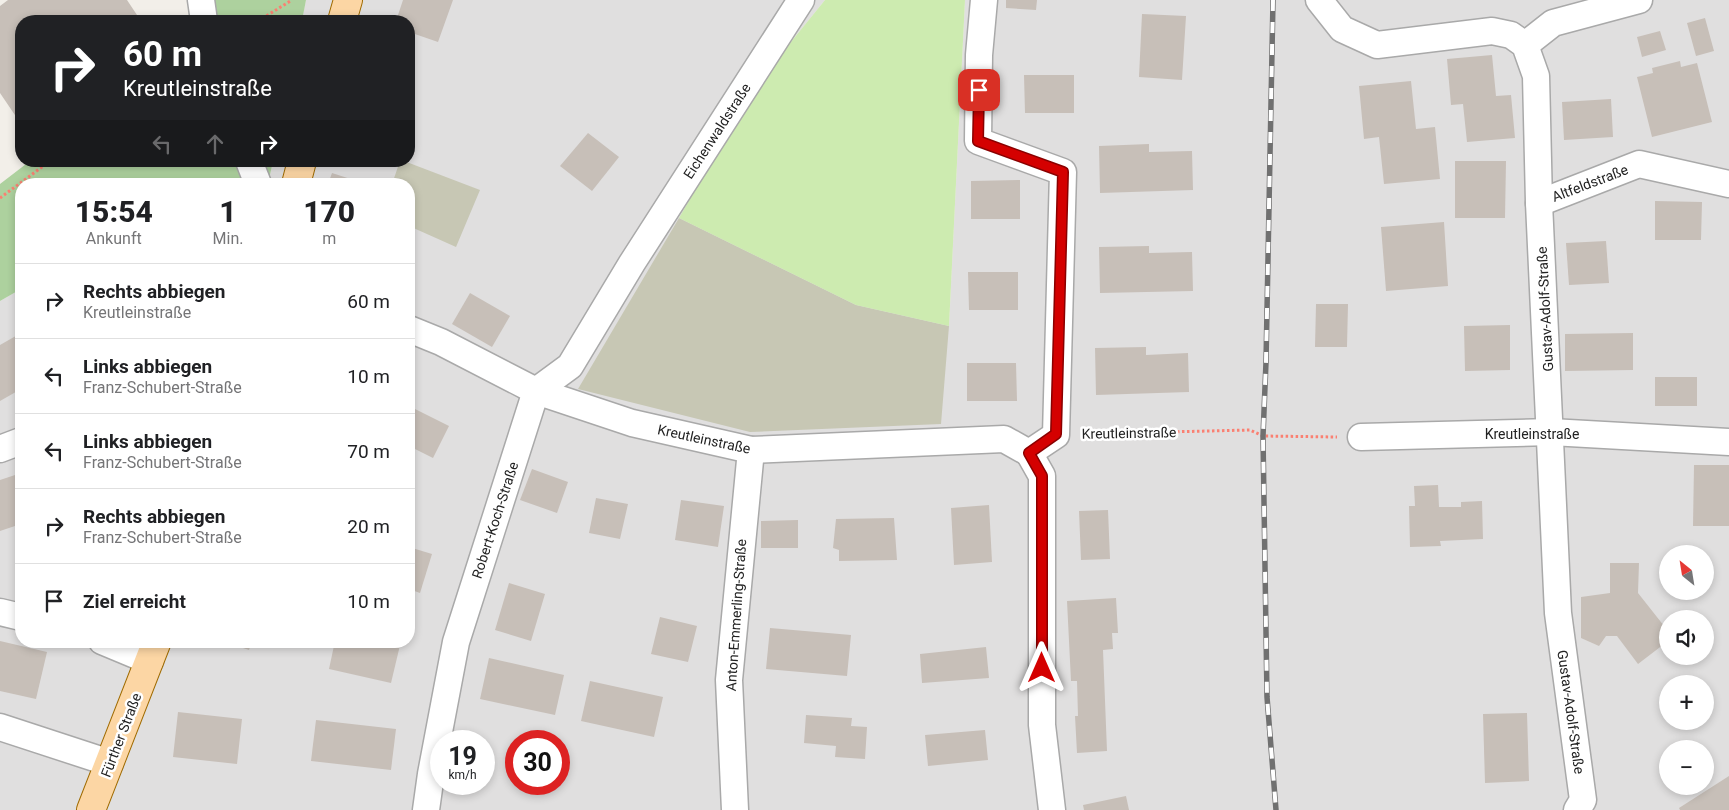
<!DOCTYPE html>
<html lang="de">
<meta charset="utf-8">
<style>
body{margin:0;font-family:Roboto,sans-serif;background:#f2f2f2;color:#202124;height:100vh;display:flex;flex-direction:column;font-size:19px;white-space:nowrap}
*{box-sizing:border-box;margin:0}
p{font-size:16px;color:#757577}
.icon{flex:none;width:28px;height:28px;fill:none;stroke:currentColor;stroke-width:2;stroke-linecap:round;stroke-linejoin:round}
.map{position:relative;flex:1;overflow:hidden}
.panel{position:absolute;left:15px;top:178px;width:400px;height:470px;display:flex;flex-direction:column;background:#fff;border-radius:20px;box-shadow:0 2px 8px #0003}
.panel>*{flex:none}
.banner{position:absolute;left:15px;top:15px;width:400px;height:152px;border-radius:20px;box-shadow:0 2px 8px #0003;background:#202124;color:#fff;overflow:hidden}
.needle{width:32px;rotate:330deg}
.tools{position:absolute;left:1659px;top:545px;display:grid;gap:10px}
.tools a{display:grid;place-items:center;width:55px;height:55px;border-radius:50%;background:#fff;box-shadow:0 2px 8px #0003;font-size:25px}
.speed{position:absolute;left:430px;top:730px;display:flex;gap:10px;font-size:25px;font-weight:700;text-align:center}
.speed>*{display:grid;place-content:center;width:65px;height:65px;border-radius:50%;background:#fff;box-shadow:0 2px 8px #0003;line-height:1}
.speed small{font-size:12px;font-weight:400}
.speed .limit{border:8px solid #d22;background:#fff;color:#111}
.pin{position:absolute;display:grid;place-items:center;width:42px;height:42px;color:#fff;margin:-21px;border-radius:10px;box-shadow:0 2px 8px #0006}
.me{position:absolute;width:55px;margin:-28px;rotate:0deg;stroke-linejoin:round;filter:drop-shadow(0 0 4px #0008)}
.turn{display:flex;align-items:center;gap:18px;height:105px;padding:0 25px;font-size:22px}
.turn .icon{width:65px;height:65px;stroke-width:2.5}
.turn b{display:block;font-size:35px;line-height:42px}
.lanes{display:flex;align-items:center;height:48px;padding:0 25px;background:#0003;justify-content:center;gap:25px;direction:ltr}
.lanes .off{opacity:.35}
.eta{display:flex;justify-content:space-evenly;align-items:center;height:85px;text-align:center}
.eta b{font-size:30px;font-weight:800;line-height:35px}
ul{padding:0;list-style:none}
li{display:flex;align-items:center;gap:15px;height:75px;padding:0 25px;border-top:1px solid #e0e0e0}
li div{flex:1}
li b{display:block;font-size:19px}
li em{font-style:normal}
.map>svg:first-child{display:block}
.residential{fill:#e0dfdf;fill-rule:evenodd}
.construction{fill:#c7c7b4}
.grass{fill:#cdebb0}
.forest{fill:#add19e}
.building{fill:#c7bfb8}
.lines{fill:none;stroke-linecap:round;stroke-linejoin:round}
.minor-casing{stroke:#a9a9a9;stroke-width:29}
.major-casing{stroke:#a06b00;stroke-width:30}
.path{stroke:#fa8072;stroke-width:3;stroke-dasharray:2.5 2.5;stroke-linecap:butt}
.minor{stroke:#fff;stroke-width:26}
.major{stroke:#fcd6a4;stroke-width:28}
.rail-casing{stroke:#707070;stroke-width:5.5}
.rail{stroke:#fff;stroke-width:4;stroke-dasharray:11;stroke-linecap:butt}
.route-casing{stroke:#8a0000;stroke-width:12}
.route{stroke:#d40000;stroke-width:9}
.labels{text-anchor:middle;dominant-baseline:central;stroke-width:5;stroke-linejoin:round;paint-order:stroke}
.street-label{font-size:14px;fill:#222;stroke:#fff}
</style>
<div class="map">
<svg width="1729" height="810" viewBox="0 0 1729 810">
<rect width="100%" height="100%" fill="#f2efe9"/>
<path class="residential" d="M306,0h519l-70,86 194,240 16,-326h764v810h-1729v-509l21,-12v352h388v-457h-141l5,-23h136v-140h-107zM1668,554h37v37h-37zM1668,619h37v37h-37zM1668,684h37v37h-37zM441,741h43v43h-43zM516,741h43v43h-43zM1668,749h37v37h-37z"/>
<g class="construction">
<polygon points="400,161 404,161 480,190 456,247 409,226 409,184 392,184"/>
<polygon points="679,218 856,305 949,326 941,424 750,432 578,389"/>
</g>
<polygon class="grass" points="825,0 965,0 949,326 856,305 679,218 755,86"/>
<g class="forest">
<polygon points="201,0 306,0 302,21 220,21"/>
<polygon points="30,161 273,161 268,184 21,184 21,289 0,301 0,184"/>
</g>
<g class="building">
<polygon points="8,0 127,0 141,21 21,21 21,124 0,93 0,6"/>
<polygon points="403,0 453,0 438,42 409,32 409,21 396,21"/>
<polygon points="1006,0 1037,0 1036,10 1006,8"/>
<polygon points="1142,14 1186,16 1182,80 1139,77"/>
<polygon points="1705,18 1714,51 1696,56 1687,23"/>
<polygon points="1660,31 1666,50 1642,57 1637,37"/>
<polygon points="1492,55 1496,96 1511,95 1515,138 1467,142 1463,104 1451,105 1447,59"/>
<polygon points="1680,61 1681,67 1697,63 1712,122 1652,137 1637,77 1653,73 1652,68"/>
<polygon points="409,73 414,75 409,88"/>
<polygon points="1024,75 1074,75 1074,113 1025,113"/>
<polygon points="1411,81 1416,129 1435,127 1440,179 1384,184 1379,137 1364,139 1359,86"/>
<polygon points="1611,99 1613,137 1564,140 1562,102"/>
<polygon points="588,133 619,157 592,191 560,166"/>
<polygon points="1149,144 1149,152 1192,151 1193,190 1100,193 1099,146"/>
<polygon points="1455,161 1506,161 1505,218 1455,218"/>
<polygon points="332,173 363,183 363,184 328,184"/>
<polygon points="1020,180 1020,219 971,219 971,181"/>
<polygon points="1655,201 1702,202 1701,240 1655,240"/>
<polygon points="1444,222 1448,286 1386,291 1381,227"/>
<polygon points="1606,241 1609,283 1569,285 1566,243"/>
<polygon points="1149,246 1149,253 1192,252 1193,291 1100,293 1099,247"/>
<polygon points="968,272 1018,272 1018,310 969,310"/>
<polygon points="470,293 510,316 492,347 452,324"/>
<polygon points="1316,304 1348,304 1347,347 1315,347"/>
<polygon points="1510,325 1510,370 1465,371 1464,326"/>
<polygon points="21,333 21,389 0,401 0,345"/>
<polygon points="1633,333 1633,370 1565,371 1565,334"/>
<polygon points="1146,347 1146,355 1188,353 1189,392 1096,395 1095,348"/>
<polygon points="967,363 1016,363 1017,401 967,401"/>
<rect x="1655" y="377" width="42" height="29"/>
<polygon points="411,407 449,426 433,458 409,446 409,411"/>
<polygon points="1694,465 1729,465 1729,526 1693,526"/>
<polygon points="532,469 568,482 557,513 520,500"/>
<polygon points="21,473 21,524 0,531 0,480"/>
<polygon points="1438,485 1439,507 1461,507 1461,502 1482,501 1483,539 1440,541 1441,546 1410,547 1409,506 1415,506 1414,486"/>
<polygon points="596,498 628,504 620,539 589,533"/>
<polygon points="681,500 724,506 718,547 675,540"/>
<polygon points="989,505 992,562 954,565 951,508"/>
<polygon points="1108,510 1110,559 1081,560 1079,511"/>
<polygon points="894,518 897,560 839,561 839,550 833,548 836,519"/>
<polygon points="798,520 798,548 761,548 761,521"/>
<polygon points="409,547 432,554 420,593 409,589"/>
<polygon points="1610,563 1639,563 1638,593 1668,631 1668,641 1638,664 1617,636 1606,636 1599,646 1581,638 1581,597 1610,593"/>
<polygon points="509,583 545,594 531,641 495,630"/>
<polygon points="1116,598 1118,633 1112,633 1113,649 1103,650 1107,751 1077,753 1075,716 1078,716 1077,681 1071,681 1067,601"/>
<polygon points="660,617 697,626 688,662 651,654"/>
<polygon points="770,628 851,635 847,676 766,669"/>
<polygon points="0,641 47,652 36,699 0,691"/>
<polygon points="222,641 252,641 249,650"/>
<polygon points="335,641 401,641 391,683 329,669"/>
<polygon points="986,647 989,678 922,683 920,654"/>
<polygon points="489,658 564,675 555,715 480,699"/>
<polygon points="590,681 663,697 654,737 581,721"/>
<polygon points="178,712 242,719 237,764 173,757"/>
<polygon points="1527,713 1529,781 1485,783 1483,714"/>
<polygon points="806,715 852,718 851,726 867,727 865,759 835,757 836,746 804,743"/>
<polygon points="316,720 396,729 391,770 311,761"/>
<polygon points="985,730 988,760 928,766 925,735"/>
<polygon points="1729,776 1729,810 1680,810 1679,808"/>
<polygon points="1126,796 1129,810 1084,810 1083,805"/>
</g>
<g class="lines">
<g class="minor-casing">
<g id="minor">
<polyline points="201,0 204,21"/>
<polyline points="1319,0 1342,29 1377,45 1492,31 1511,35 1525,45 1536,76 1539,203 1558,613 1583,800 1577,810"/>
<polyline points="1525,45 1553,23 1639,0"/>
<polyline points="249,161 258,184"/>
<polyline points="1539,203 1639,164 1729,184"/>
<polyline points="409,329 441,342 536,391 632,423 751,450 1004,439 1029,453 1056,435 1063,172 978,141 979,55 984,0"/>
<polyline points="1361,437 1551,432 1729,442"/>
<polyline points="0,449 21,441"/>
<polyline points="1029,453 1042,476 1042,725 1052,810"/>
<polyline points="0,612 21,617"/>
<polyline points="102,641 150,661"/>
<polyline points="0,727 110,763"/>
<polyline points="426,810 431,774 456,642 536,391 570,366 632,263 801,0"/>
<polyline points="735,810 729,680 751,450"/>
</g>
</g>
<g class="major-casing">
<g id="major">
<polyline points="342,21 348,0"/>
<polyline points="296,184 302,161"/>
<polyline points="91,810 157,641"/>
</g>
</g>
<g class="path">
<polyline points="258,21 292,0"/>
<polyline points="0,198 50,161"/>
<polyline points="1082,434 1250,430 1263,436 1337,437"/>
</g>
<use href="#minor" class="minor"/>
<use href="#major" class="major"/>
<g class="rail-casing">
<polyline id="rail" points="1273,0 1266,362 1263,436 1267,697 1276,810"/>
</g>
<use href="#rail" class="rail"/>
</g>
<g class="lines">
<g class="route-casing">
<polyline id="route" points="979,90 978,141 1063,172 1056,434 1029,453 1042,476 1042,668"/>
</g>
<use href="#route" class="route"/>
</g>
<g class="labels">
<g class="street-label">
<text transform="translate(717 131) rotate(-57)">Eichenwaldstraße</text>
<text transform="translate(1590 183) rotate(-21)">Altfeldstraße</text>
<text transform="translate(1545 309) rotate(-93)">Gustav-Adolf-Straße</text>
<text transform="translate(1129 433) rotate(-1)">Kreutleinstraße</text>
<text x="1532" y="434">Kreutleinstraße</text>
<text transform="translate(704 439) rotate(12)">Kreutleinstraße</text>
<text transform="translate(495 520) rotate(-72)">Robert-Koch-Straße</text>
<text transform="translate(736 615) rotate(-86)">Anton-Emmerling-Straße</text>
<text transform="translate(1571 712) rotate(82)">Gustav-Adolf-Straße</text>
<text transform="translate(121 735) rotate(-69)">Fürther Straße</text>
</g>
</g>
</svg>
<div class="tools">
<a><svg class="needle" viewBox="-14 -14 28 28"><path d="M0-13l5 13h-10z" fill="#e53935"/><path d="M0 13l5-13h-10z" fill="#757577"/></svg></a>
<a><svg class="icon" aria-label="sound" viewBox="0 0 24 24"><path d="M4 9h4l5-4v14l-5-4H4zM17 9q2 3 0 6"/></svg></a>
<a>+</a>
<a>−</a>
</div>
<div class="speed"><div>19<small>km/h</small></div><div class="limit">30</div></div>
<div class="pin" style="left:979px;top:90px;background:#d93025"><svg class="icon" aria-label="arrive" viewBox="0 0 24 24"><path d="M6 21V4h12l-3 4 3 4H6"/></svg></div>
<svg class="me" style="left:1042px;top:668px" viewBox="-20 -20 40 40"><path d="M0-17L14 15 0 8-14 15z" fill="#d40000" stroke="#fff" stroke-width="4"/></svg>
<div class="banner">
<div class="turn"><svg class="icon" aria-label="right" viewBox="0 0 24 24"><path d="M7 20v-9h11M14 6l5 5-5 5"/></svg><div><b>60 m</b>Kreutleinstraße</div></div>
<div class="lanes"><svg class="icon off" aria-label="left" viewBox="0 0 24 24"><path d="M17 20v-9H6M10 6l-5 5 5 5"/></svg><svg class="icon off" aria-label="ahead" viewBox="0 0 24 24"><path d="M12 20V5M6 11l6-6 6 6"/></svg><svg class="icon" aria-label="right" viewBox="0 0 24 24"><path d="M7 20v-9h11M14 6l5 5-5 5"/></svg></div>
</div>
<section class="panel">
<div class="eta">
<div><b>15:54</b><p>Ankunft</p></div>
<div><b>1</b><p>Min.</p></div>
<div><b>170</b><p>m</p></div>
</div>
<ul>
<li><svg class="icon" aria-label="right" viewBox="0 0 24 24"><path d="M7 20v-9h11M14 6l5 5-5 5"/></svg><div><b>Rechts abbiegen</b><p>Kreutleinstraße</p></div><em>60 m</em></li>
<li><svg class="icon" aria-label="left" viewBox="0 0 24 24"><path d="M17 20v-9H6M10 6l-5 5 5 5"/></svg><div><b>Links abbiegen</b><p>Franz-Schubert-Straße</p></div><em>10 m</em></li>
<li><svg class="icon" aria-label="left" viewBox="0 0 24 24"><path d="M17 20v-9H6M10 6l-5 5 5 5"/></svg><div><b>Links abbiegen</b><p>Franz-Schubert-Straße</p></div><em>70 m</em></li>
<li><svg class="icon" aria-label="right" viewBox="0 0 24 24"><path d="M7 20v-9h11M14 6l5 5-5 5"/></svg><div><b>Rechts abbiegen</b><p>Franz-Schubert-Straße</p></div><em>20 m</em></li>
<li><svg class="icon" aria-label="arrive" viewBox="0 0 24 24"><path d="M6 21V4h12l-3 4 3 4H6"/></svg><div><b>Ziel erreicht</b></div><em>10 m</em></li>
</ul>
</section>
</div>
